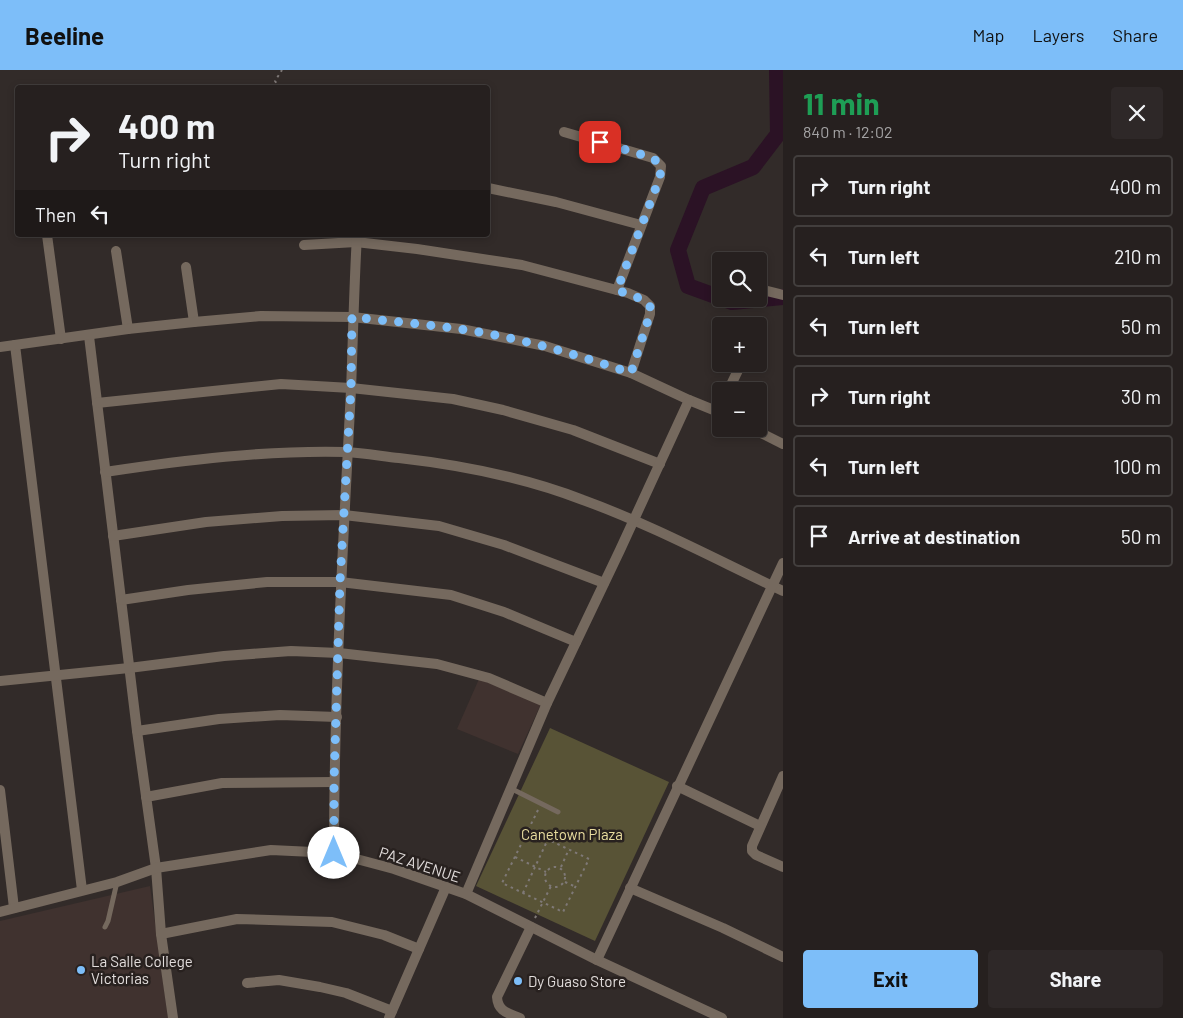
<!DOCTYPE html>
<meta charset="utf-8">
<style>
body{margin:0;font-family:Barlow,sans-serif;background:#2e2828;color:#f1f3f6;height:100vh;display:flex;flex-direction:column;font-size:19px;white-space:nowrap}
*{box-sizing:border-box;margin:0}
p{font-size:16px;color:#a4a3a4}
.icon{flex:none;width:28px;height:28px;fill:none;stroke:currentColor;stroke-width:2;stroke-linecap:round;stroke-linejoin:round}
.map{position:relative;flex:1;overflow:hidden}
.side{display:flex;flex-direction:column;background:#26201f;width:400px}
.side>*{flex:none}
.guide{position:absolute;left:15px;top:15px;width:475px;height:152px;border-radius:5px;box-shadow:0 2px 8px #0003,0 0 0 1px #423e3d;background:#26201f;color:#f1f3f6;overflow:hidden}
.buttons{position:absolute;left:712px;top:182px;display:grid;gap:10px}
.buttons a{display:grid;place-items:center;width:55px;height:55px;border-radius:5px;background:#26201f;box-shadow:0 2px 8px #0003,0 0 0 1px #423e3d;font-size:25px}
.pin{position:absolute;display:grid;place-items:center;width:42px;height:42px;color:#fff;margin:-21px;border-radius:10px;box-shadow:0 2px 8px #0006}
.me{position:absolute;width:55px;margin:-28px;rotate:0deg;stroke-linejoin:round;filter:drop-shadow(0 0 4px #0008)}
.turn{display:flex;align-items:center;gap:18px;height:105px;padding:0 20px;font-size:22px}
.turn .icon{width:65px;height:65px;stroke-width:2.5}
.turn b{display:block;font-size:35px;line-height:42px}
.then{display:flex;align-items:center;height:48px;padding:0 20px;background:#0003;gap:10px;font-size:19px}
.round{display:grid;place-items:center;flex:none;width:52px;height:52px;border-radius:5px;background:#2e2828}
.head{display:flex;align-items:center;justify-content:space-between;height:85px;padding:0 20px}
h1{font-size:30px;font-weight:700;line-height:38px;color:#1e9e55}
.button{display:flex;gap:10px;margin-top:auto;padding:10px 20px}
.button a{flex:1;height:58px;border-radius:5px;background:#7dbef9;color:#111;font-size:20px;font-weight:700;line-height:58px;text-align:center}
.button a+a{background:#2e2828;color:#f1f3f6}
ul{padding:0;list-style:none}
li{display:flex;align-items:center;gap:15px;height:62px;margin:0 10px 8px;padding:0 10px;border:2px solid #423e3d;border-radius:5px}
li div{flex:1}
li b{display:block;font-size:19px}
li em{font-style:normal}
header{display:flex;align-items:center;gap:30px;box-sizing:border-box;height:70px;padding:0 25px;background:#7dbef9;color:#111}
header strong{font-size:24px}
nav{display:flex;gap:28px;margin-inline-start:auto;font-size:18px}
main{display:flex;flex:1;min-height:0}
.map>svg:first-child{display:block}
.built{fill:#40322f}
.green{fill:#585336}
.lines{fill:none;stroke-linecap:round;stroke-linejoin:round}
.river{stroke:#2b1225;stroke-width:16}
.path{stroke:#7f7977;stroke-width:2;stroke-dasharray:2.5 4;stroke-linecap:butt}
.lane{stroke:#75695e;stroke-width:5}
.street{stroke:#75695e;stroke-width:10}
.route{stroke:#7dbef9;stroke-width:9;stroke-dasharray:0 16.2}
.poi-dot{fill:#7dbef9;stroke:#28211f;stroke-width:2}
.labels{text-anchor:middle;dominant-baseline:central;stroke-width:5;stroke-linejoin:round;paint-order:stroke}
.park-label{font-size:15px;fill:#e9dd9f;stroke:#28211f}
.street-label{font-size:15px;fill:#e2dddc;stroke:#28211f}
.poi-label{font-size:15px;fill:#e2dddc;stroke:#28211f;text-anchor:start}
</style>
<header>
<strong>Beeline</strong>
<nav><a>Map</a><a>Layers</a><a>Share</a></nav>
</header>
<main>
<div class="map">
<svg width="783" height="948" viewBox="0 0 783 948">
<rect width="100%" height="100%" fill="#322b29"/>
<g class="built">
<polygon points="479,609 541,634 518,684 457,659"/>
<polygon points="150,816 168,948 0,948 0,851"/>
</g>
<polygon class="green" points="550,658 669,712 595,871 476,816"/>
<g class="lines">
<g class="river">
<polyline points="721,228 688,216 678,180 703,118 753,97 778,64 777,0"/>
<polyline points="724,229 732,232 783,227"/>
</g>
<g class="path">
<polyline points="280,18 275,11 282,0"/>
<polyline points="528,760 589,789 563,842 502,813 538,740"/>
<polyline points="515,787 546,802"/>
<circle cx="555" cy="807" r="10"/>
<polyline points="561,797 569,779"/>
<polyline points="565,812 576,817"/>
<polyline points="523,823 548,769"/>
<polyline points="535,848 551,816"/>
</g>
<g class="lane">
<polyline points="510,718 558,742"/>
<polyline points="105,857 108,851 117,812"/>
</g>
<g class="street">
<polyline points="564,62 653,88 661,96 660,107 617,220"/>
<polyline points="488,118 556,132 641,155"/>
<polyline points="47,165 61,269"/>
<polyline points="304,175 356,172 417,179 522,195 628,223 644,230 650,236 650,244 631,303"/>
<polyline points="116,181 128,259"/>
<polyline points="186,197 194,252"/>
<polyline points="759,219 783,225"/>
<polyline points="89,266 137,661 156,798 161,864 173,948"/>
<polyline points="15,275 82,820"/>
<polyline points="0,277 128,259 194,252 261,246 352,247 461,259 545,276 631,303 689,330 721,343"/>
<polyline points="728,321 741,294"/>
<polyline points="97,333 281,314 351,318 453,329 503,340 573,360 660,394"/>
<polyline points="753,359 783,374"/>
<path d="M105,402c80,-12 160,-22 241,-20 17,1 35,4 53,6 62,7 125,19 184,42 69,25 134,60 200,91"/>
<polyline points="113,466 206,452 282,446 344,445 439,456 504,475 604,513"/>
<polyline points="121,530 188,520 267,512 340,512 451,525 504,542 576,572"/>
<polyline points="0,611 129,598 224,586 291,581 339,583 437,594 489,608 547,633"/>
<polyline points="137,661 219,649 280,645 337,647"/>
<polyline points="783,706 752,776 752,781 756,785 783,797"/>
<polyline points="677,716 760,756"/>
<polyline points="0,720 14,838"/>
<polyline points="146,727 222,713 334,712"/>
<path d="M334,783c0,-154 9,-308 17,-463 2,-51 3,-103 6,-155"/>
<polyline points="630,818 723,858 783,887"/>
<polyline points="466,824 547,633 620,480 689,330"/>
<polyline points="0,842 117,812 156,798 271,780 334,783 394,799 466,824 597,890 722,948"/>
<polyline points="161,864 237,849 332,852 384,865 419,879"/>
<polyline points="597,890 783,493"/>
<polyline points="247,913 279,910 320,917 346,923 392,941"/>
<polyline points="389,948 446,817"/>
<path d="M520,948c-12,-5 -22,-6 -23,-21l34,-70"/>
</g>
</g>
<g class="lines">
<path class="route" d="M334,783v-71l6,-200 11,-194 1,-71c36,4 72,7 107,12 59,8 116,25 172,44l19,-59v-8l-6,-6 -27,-10 43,-113 1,-11 -8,-8 -53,-16"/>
</g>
<g class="poi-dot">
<circle cx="81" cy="900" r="5"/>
<circle cx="518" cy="911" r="5"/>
</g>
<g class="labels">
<g class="park-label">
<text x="572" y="764">Canetown Plaza</text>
</g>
<g class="street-label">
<text transform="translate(420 794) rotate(18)">PAZ AVENUE</text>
</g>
<g class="poi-label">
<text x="91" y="891">La Salle College<tspan x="91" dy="17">Victorias</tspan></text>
<text x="528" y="911">Dy Guaso Store</text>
</g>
</g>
</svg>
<div class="buttons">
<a><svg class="icon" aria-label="search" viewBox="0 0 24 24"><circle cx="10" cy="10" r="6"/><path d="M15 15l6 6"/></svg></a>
<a>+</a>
<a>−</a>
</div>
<div class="pin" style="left:600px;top:72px;background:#d93025"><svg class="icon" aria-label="arrive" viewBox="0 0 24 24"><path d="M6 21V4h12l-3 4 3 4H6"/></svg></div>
<svg class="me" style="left:334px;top:783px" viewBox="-20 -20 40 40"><circle r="19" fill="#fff"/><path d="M0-13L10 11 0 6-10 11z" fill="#7dbef9"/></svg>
<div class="guide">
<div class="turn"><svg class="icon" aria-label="right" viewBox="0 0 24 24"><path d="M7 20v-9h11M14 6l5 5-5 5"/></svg><div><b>400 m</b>Turn right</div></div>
<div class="then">Then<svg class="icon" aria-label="left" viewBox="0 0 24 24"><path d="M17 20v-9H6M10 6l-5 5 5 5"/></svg></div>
</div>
</div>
<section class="side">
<div class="head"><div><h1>11 min</h1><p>840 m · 12:02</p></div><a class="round"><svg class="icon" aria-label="close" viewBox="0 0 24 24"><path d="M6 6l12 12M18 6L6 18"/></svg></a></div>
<ul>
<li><svg class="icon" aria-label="right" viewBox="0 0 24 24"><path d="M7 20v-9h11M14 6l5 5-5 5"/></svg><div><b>Turn right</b></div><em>400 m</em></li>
<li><svg class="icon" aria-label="left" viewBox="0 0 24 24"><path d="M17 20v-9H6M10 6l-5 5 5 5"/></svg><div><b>Turn left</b></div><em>210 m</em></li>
<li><svg class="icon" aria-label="left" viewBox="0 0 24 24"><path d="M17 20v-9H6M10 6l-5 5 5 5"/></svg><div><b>Turn left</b></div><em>50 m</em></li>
<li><svg class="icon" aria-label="right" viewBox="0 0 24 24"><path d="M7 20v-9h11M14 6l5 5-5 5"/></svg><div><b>Turn right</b></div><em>30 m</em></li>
<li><svg class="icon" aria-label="left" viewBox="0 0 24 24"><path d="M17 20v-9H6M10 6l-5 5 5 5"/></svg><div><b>Turn left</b></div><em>100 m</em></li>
<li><svg class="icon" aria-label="arrive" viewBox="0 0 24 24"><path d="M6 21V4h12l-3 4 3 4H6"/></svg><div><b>Arrive at destination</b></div><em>50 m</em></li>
</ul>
<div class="button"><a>Exit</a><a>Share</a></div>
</section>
</main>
